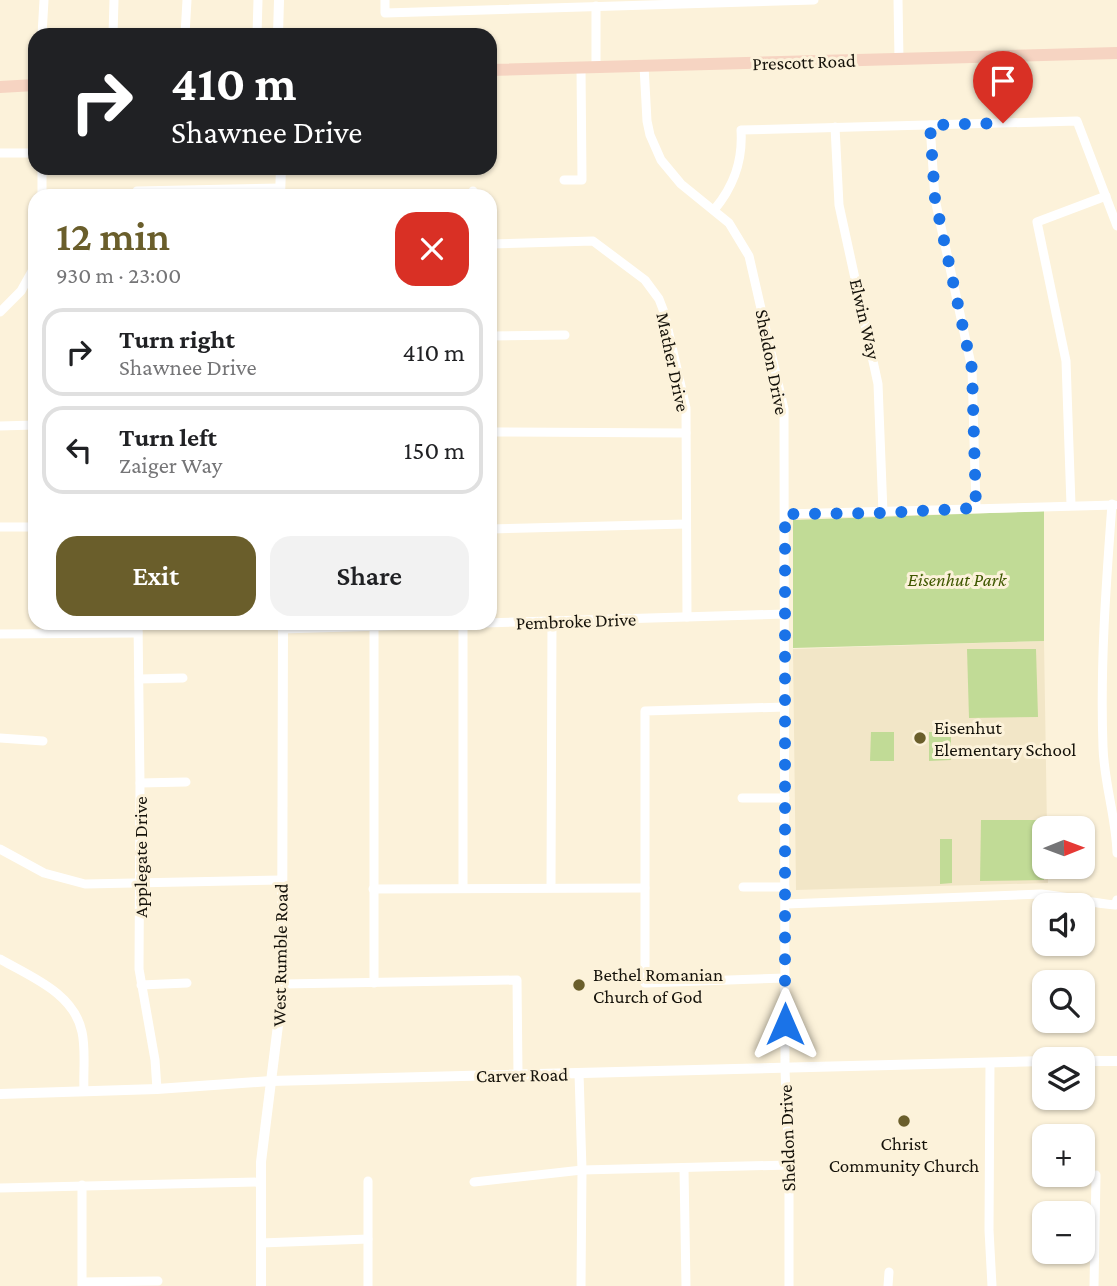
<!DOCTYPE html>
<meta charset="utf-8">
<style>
body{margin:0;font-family:"Crimson Pro",serif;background:#f2f2f2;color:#202124;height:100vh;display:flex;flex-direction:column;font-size:26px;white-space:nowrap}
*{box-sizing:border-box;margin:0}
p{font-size:23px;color:#757577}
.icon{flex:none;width:38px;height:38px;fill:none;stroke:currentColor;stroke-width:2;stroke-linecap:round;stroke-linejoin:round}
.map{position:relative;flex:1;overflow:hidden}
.drawer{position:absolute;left:28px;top:189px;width:469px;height:441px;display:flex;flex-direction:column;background:#fff;border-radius:21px;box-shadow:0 2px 5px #0004}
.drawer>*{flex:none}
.banner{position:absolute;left:28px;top:28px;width:469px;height:147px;border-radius:21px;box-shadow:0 2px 5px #0004;background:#202124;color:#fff;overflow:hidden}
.needle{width:46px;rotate:89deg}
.buttons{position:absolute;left:1032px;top:816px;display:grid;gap:14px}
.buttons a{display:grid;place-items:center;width:63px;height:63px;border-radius:14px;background:#fff;box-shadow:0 2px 5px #0004;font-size:35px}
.pin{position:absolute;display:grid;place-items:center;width:60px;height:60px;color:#fff;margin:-72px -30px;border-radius:50% 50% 50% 0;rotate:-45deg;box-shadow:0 0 7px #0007}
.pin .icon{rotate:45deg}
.me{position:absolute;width:77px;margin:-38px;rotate:0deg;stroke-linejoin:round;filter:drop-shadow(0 0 5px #0008)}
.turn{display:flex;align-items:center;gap:24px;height:147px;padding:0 28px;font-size:32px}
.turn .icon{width:91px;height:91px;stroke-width:2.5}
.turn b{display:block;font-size:49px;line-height:60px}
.round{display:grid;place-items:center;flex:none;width:74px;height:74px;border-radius:21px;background:#f2f2f2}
.overview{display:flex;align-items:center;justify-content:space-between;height:119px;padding:0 28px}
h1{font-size:42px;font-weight:600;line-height:52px;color:#6a5e2b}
.cta{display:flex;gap:14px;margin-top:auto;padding:14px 28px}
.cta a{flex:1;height:80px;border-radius:21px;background:#6a5e2b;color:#fff;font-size:28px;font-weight:600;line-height:80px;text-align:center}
.cta a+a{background:#f2f2f2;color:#202124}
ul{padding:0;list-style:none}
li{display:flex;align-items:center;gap:21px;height:88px;margin:0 14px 10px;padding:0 14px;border:4px solid #e0e0e0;border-radius:21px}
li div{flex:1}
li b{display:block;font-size:26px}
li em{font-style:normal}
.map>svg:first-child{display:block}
.built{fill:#f2e6c7}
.green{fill:#c1db96}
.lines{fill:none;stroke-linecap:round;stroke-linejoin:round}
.minor{stroke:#fff;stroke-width:9}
.tertiary{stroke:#fff;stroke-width:10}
.secondary{stroke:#f6d4c2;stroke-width:12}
.route{stroke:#1a73e8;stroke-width:12;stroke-dasharray:0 21.6}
.poi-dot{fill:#6a5e2b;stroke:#fcf2da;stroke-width:2.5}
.labels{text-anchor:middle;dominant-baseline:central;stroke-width:6;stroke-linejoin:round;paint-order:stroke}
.street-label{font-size:19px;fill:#15120a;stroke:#fcf2da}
.park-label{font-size:19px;font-style:italic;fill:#3f5700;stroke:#fcf2da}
.poi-label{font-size:19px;fill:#15120a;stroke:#fcf2da;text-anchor:start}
</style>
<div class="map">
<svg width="1117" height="1286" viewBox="0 0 1117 1286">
<rect width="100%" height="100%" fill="#fcf2da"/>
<polygon class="built" points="1044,641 1047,828 1045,828 1045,866 1048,866 1048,883 796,890 793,649"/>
<g class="green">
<polygon points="1044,511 1044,641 793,648 793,520"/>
<polygon points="967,649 1036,649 1038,717 969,718"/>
<polygon points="871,732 894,732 894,761 870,761"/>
<polygon points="929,732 951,732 951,760 929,761"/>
<polygon points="981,820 1043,820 1044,880 980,881"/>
<polygon points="940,839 952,839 952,883 940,884"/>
</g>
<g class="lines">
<g class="minor">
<polyline points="385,0 385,13 814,0"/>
<polyline points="898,0 899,59"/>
<polyline points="42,35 44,0"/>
<polyline points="113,35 114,0"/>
<polyline points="185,35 187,0"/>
<polyline points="257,35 258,0"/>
<polyline points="644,66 647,121 650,135 661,160 681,184 729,223 749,256 784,409 785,1070 789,1165 789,1286"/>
<polyline points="596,67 596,6"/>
<polyline points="930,125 935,199 972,369 976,508"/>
<polyline points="835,127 839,205 878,384 883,513"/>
<polyline points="0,153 35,153"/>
<polyline points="42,168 42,196"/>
<polyline points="564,180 582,180 581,67"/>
<polyline points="473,191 473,196"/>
<polyline points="368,194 369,196"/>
<polyline points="137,196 137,191 280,188"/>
<path d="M714,210c20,-24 29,-49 27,-80l336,-9 40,105"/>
<polyline points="490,244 593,241 645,280 659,299 664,312 686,408 687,617"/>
<polyline points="0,312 21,291 35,266"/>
<polyline points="490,336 565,335"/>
<polyline points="0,426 35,425"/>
<polyline points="490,432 686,433"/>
<path d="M1112,504c-6,81 -12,162 -9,243 1,36 13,70 14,106"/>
<polyline points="1071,505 1066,361 1037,222 1106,196"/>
<polyline points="785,514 1115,505"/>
<polyline points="0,527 35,527"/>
<polyline points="490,529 686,524"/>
<polyline points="138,623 140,783 139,969 155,1060 157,1089"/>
<polyline points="282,629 785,614"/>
<polyline points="0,634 138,633"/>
<polyline points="139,679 183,678"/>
<polyline points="785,707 645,711 645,983 786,978"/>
<polyline points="0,738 43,741"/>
<polyline points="140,783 186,782"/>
<polyline points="742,798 785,798"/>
<polyline points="0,849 44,873 85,884 281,880"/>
<polyline points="463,887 463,624"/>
<polyline points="551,887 552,621"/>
<polyline points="743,887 785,887"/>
<polyline points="373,889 645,888"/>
<path d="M786,904l255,-10c25,2 49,9 74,11l2,-5"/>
<path d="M0,959c31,18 74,34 82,73 4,18 1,40 2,59"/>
<polyline points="374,983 374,627"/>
<polyline points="283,984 517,980 518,1074"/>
<polyline points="141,985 187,983"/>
<polyline points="990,1063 989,1230 992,1286"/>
<polyline points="579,1073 582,1170 581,1286"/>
<polyline points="684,1169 686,1286"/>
<polyline points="368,1181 368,1286"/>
<polyline points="474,1182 582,1170 789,1165"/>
<polyline points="82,1185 82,1286"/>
<polyline points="0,1188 260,1182"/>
<polyline points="261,1243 368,1239"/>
<polyline points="82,1282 158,1281"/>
<polyline points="888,1286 889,1272"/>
<polyline points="1094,1286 1096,1175"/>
</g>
<g class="tertiary">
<polyline points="278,35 279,0"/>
<polyline points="280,196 281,168"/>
<polyline points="1083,1061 1117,1061"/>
<polyline points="0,1094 157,1089 271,1081 1045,1061"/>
<polyline points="261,1286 261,1162 282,993 283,623"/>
</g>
<g class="secondary">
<polyline points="490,70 1117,53"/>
<polyline points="0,87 35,85"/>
</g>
</g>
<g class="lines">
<polyline class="route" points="785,1024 785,514 883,513 976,508 972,369 935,199 930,125 1003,123"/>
</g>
<g class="poi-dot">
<circle cx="920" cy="738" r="7"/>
<circle cx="579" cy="985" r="7"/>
<circle cx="904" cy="1121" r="7"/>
</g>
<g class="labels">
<g class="street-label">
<text transform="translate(804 62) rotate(-2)">Prescott Road</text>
<text transform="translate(865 319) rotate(77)">Elwin Way</text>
<text transform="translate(673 362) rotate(78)">Mather Drive</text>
<text transform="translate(772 362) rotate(79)">Sheldon Drive</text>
<text transform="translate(576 621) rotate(-2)">Pembroke Drive</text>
<text transform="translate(140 857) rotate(-90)">Applegate Drive</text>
<text transform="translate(280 955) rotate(-89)">West Rumble Road</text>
<text transform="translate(522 1075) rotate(-1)">Carver Road</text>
<text transform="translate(787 1138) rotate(-92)">Sheldon Drive</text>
</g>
<g class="park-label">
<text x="957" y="579">Eisenhut Park</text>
</g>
<g class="poi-label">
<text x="934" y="727">Eisenhut<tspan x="934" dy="22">Elementary School</tspan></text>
<text x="593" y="974">Bethel Romanian<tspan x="593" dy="22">Church of God</tspan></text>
<text x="904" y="1143" text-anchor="middle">Christ<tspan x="904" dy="22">Community Church</tspan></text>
</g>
</g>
</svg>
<div class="buttons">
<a><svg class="needle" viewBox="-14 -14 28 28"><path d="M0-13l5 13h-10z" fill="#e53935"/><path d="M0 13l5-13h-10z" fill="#757577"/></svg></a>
<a><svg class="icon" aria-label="sound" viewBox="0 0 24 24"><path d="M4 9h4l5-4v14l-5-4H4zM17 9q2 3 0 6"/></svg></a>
<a><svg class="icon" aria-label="search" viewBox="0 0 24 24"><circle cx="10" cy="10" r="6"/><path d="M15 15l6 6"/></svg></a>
<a><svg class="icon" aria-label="layers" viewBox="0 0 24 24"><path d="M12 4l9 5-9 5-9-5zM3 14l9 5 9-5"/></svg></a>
<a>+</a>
<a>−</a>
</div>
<div class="pin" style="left:1003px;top:123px;background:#d93025"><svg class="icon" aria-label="arrive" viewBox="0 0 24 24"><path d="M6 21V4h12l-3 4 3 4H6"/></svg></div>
<svg class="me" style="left:785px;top:1024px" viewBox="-20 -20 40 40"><path d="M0-17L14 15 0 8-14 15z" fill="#1a73e8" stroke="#fff" stroke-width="4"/></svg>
<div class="banner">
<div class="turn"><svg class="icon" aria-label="right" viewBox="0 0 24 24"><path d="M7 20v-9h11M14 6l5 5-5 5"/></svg><div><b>410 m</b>Shawnee Drive</div></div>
</div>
<section class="drawer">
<div class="overview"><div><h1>12 min</h1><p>930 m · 23:00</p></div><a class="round" style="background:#d93025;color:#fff"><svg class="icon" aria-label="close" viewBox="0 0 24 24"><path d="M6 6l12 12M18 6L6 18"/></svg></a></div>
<ul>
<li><svg class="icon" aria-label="right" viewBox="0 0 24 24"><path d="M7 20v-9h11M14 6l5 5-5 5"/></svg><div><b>Turn right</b><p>Shawnee Drive</p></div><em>410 m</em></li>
<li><svg class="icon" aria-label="left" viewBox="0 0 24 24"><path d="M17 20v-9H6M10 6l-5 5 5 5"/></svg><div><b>Turn left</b><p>Zaiger Way</p></div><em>150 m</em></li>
</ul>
<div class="cta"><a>Exit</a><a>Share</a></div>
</section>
</div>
